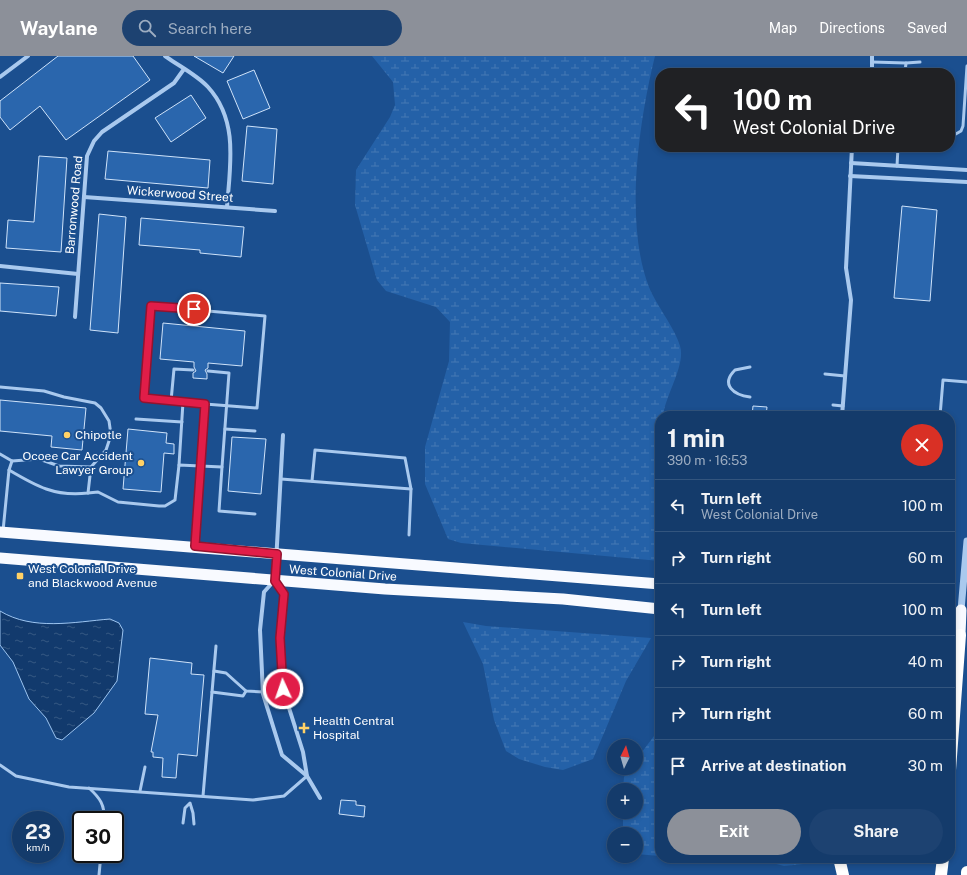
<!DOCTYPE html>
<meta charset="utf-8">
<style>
body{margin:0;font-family:"Public Sans",sans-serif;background:#1d4271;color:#f1f3f6;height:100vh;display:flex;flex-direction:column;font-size:15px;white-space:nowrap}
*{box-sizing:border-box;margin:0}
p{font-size:13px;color:#9dadc1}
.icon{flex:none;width:22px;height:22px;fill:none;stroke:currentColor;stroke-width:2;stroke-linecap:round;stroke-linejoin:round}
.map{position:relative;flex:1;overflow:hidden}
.panel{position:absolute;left:655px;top:355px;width:300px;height:452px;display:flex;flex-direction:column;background:#143b6b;border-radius:16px;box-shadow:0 2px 6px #0003,0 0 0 1px #33557e}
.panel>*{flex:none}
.top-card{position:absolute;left:655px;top:12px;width:300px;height:84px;border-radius:16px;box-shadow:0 2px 6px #0003,0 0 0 1px #33557e;background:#202124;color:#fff;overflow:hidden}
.needle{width:26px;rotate:5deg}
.tools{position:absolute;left:607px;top:683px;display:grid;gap:8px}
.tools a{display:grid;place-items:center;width:36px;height:36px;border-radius:50%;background:#143b6b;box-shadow:0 2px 6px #0003,0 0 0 1px #33557e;font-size:20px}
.speed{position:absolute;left:12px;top:755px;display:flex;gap:8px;font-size:20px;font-weight:700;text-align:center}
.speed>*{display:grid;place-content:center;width:52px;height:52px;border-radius:50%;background:#143b6b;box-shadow:0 2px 6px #0003,0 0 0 1px #33557e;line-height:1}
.speed small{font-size:10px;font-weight:400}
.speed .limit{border:2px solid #111;border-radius:6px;background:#fff;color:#111}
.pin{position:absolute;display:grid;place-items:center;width:34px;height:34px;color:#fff;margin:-17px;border:2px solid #fff;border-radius:50%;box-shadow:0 1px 4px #0007}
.me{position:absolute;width:44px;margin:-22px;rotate:357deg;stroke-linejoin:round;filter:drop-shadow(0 0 3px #0008)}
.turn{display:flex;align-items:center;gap:14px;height:84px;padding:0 12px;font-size:18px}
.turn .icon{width:52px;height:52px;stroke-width:2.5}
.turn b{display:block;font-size:28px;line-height:34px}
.round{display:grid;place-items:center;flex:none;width:42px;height:42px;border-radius:21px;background:#1d4271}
.summary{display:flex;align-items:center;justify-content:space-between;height:68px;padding:0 12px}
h1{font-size:24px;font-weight:700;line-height:30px}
.button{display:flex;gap:8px;margin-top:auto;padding:8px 12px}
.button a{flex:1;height:46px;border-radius:24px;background:#8c9099;color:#fff;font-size:16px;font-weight:700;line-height:46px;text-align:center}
.button a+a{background:#1d4271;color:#f1f3f6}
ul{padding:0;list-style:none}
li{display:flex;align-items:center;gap:12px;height:52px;padding:0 12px;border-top:1px solid #33557e}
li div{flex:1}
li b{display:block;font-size:15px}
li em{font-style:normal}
header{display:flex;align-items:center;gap:24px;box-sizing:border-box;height:56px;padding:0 20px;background:#8c9099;color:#fff}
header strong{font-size:19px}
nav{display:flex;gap:22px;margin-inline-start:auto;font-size:14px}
.search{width:280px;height:36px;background:#1d4271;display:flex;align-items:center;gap:10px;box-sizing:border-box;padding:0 14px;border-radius:22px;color:#9dadc1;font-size:15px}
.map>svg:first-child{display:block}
.wetland{fill:url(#wetland-marsh)}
.water{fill:url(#water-ripples);stroke:#9cc4f0}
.building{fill:#2a66ad;stroke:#cfe3fa}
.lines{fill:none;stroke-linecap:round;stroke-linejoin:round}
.service{stroke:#a9c9ee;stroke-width:3}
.minor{stroke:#a9c9ee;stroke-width:4}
.tertiary{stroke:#a9c9ee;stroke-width:7}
.trunk{stroke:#f8faff;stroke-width:11}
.motorway{stroke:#fff;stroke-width:12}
.route-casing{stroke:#92132f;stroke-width:10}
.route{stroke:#e11d48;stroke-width:7}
.poi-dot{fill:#ffd166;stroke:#1b4f8f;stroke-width:1.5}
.labels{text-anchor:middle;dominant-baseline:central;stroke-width:4;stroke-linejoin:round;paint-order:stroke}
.street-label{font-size:12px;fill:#fff;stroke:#1b4f8f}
.poi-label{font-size:12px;fill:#fff;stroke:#1b4f8f;text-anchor:start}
</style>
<header>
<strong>Waylane</strong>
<div class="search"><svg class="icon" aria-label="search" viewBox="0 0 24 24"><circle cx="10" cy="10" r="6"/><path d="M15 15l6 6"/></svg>Search here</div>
<nav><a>Map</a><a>Directions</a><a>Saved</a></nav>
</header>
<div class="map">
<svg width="967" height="819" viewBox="0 0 967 819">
<defs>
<pattern id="wetland-marsh" width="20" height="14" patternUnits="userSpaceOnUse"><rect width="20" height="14" fill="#2461a8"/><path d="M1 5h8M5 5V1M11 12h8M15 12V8" fill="none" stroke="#4579b5"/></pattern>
<pattern id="water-ripples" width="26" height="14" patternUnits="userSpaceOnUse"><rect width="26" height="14" fill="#123a6d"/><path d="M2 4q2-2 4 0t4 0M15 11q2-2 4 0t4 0" fill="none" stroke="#365883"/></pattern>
</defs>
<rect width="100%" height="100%" fill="#1b4f8f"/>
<g class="wetland">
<path d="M372,0h283c-16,65 -31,167 -6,231 7,18 26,41 31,59 6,19 -15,50 -17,70h-3v145l-199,-18 -13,-4 -23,-55v-37l24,-86 1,-39 -14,-15 -50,-16 -9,-11 -22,-75 1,-35 34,-53 5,-12 -2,-23z"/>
<polygon points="463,566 486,570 651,582 626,625 593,703 563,714 545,711 519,703 506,695 494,664 483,608"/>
<polygon points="660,672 660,800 636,798 636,778 623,778 623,756 636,756 636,734 623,734 624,721 630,712 636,712 636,704"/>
<polygon points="682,802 801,802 803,808 784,810 757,803 703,804"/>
</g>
<path class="water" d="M0,555c33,20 74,11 110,8l9,4 4,7 -6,51 -23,32 -32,27 -6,-2 -10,-20 -17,-19 -16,-37 -13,-17z"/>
<g class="building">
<polygon points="58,0 133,0 150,24 66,84 40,50 10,74 0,61 0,45"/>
<polygon points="194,0 234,0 223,17"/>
<polygon points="254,14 270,52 243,63 227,25"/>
<polygon points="191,39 206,62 171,86 155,62"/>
<polygon points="247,70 277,73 273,128 242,125"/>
<polygon points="108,95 210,104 208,132 105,123"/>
<polygon points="39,100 67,102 61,196 6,192 8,164 34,166"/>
<polygon points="902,150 937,154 930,245 894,242"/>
<polygon points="99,158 126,161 118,277 90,274"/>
<polygon points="141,162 244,171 241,201 200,197 200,194 139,189"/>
<polygon points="0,227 59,231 56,260 0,255"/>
<polygon points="163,267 245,275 242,310 208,307 208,312 205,314 207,318 207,323 193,322 193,317 196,315 194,311 194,306 160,303"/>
<polygon points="0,344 86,352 82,394 51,391 52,380 0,375"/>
<polygon points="753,350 767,351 766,360 752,360"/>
<polygon points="128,373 167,377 166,387 174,388 174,398 164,397 161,436 123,433"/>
<polygon points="232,381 266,383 261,438 228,435"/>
<polygon points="150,602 192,607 191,618 204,619 197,700 178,698 176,722 162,721 163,702 153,701 153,696 151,696 158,659 145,658"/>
<polygon points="341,744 356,745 356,749 365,750 364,761 339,758"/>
</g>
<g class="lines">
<g class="service">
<polyline points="872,6 906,7 905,16"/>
<polyline points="906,7 920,6"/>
<polyline points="954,79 961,75 963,70 967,10"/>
<polyline points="897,110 898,91"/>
<polyline points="825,318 845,320"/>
<polyline points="0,331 44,335 64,341 95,347 101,352 109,365 111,379 106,394 91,411"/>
<path d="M750,341c-16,-2 -30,-12 -15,-27l15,-3"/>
<polyline points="171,345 174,313 193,314"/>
<polyline points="833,349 843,350"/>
<polyline points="940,360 943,324 967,326"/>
<polyline points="136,363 182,366"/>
<polyline points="225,373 255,375"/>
<path d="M0,398l12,7 27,-2 20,7 32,1 -3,26c-33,4 -52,-7 -79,-23"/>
<polyline points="179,409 183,346"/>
<polyline points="222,411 219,455 255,458"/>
<polyline points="281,423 411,433"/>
<polyline points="312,425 315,394 405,402 411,433 409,479"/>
<polyline points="88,437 98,436 118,446 159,450 165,450 175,444 179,409 222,411 229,317 208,315"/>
<polyline points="3,475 9,414 12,405"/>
<polyline points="195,489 205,348 143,342 151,250 265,260 257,352 205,348"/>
<polyline points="214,615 226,617 246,635 263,636"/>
<polyline points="212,636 243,640 246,635"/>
<polyline points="0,709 16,720 69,731 253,744 284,740 307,720"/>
<path d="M89,732c11,10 16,17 15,32"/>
<polyline points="140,735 145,711"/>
<polyline points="203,740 216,590"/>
<polyline points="183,767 185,752 190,747 193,757 194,768"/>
<polyline points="99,819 101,798"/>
</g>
<g class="minor">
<path d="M165,0c14,10 32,19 43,31 31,34 22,79 19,120"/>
<polyline points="872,0 872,17"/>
<polyline points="0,21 28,0"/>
<polyline points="851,107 967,114"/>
<polyline points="850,120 967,126"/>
<polyline points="84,141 275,155"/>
<polyline points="0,210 78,218"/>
<polyline points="75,261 87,100 94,85 102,76 174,27 184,13"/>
<polyline points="842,360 851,244 846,212 852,91"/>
<polyline points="283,379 275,525 284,538 280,582 283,633 303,696 307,720"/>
<polyline points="273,526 264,536 260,574 263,638 282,699 307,720 320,742"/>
</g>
<polyline class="tertiary" points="961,554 967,485"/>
<g class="trunk">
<polyline points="0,476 660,528"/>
<polyline points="0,502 385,533 563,543 660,553"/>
<polyline points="960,579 961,554"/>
</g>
<g class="motorway">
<polyline points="950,714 960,579"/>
<polyline points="839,802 843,819"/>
<polyline points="941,819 943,802"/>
<polyline points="967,819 967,816"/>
</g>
</g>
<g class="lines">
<g class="route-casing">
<polyline id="route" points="194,253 151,250 144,342 205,348 195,490 277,498 275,525 284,538 280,582 283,633"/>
</g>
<use href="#route" class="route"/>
</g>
<g class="poi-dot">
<circle cx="67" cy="379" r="4"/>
<circle cx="141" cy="407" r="4"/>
<rect x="16" y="516" width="8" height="8" rx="2"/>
<path d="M302 666h4v4h4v4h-4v4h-4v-4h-4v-4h4z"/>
</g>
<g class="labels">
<g class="street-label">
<text transform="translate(180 138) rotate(4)">Wickerwood Street</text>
<text transform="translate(74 149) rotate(-85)">Barronwood Road</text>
<text transform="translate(343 517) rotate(4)">West Colonial Drive</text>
</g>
<g class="poi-label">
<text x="75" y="379">Chipotle</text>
<text x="133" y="400" text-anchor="end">Ocoee Car Accident<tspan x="133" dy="14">Lawyer Group</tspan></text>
<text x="28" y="513">West Colonial Drive<tspan x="28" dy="14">and Blackwood Avenue</tspan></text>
<text x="313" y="665">Health Central<tspan x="313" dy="14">Hospital</tspan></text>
</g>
</g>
</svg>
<div class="tools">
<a><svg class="needle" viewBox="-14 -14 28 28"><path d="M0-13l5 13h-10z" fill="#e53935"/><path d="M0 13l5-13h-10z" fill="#9dadc1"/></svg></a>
<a>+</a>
<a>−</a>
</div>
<div class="speed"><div>23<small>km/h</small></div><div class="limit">30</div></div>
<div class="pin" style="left:194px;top:253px;background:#d93025"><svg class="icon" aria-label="arrive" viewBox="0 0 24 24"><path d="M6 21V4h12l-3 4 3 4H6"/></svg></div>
<svg class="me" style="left:283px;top:633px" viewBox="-20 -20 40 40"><circle r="17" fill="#e11d48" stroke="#fff" stroke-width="3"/><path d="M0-11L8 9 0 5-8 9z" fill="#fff"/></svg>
<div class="top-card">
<div class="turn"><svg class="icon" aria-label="left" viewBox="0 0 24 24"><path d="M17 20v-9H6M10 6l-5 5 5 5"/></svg><div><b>100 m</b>West Colonial Drive</div></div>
</div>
<section class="panel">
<div class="summary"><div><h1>1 min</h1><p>390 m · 16:53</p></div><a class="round" style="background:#d93025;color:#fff"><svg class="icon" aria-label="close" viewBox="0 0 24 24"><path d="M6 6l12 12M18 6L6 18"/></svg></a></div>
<ul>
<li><svg class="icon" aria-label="left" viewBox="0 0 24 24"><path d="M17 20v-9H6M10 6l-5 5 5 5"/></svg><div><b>Turn left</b><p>West Colonial Drive</p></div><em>100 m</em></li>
<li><svg class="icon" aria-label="right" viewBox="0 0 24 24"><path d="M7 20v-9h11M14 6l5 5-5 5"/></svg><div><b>Turn right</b></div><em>60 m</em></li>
<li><svg class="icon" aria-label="left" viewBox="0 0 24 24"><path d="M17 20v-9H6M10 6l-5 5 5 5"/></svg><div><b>Turn left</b></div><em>100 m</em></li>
<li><svg class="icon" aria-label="right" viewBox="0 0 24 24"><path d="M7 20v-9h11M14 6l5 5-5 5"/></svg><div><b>Turn right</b></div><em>40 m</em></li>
<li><svg class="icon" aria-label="right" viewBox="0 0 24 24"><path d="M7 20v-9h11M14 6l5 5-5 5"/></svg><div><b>Turn right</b></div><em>60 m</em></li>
<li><svg class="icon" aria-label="arrive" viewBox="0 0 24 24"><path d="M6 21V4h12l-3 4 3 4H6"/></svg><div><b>Arrive at destination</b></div><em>30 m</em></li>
</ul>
<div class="button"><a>Exit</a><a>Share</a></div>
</section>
</div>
